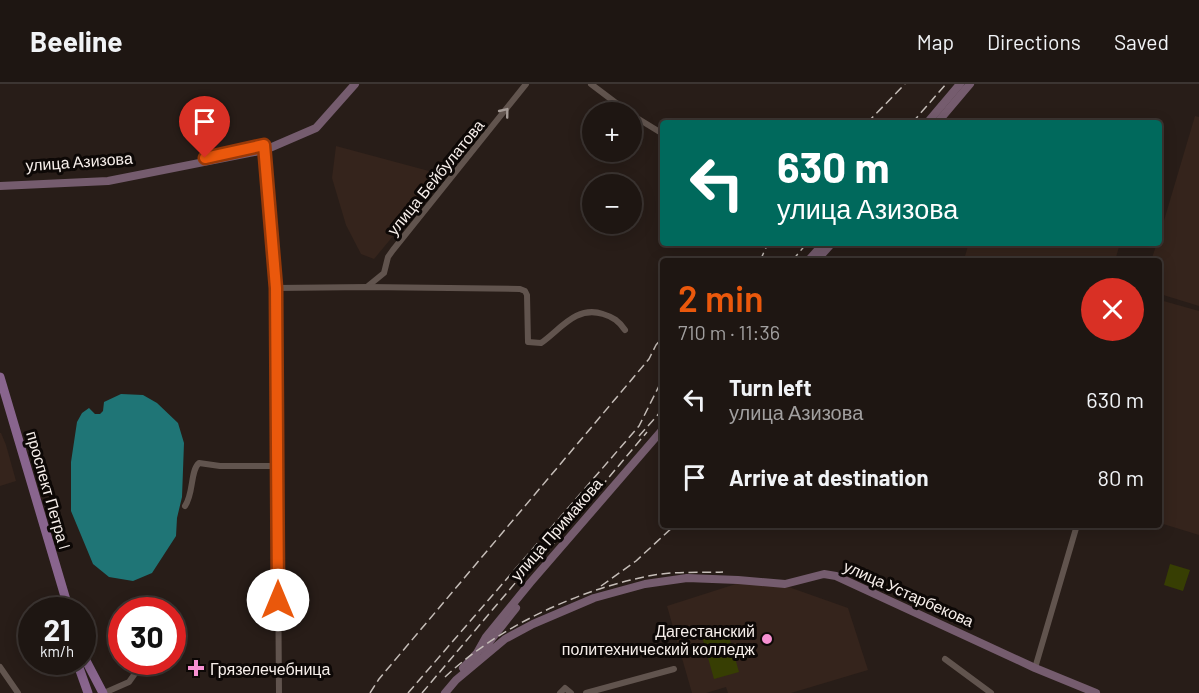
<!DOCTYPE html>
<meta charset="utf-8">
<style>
body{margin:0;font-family:Barlow,sans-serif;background:#2b2320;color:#f1f3f6;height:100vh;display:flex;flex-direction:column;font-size:22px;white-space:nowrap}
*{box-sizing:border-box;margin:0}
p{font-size:20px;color:#a19f9f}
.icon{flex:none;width:33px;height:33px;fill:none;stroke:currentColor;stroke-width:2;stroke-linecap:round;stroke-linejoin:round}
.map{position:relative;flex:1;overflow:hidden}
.details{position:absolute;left:660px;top:174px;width:502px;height:270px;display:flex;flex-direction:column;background:#1e1612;border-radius:6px;box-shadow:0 3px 15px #0003,0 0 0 2px #3c3532}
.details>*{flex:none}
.top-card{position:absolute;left:660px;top:36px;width:502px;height:126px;border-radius:6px;box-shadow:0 3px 15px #0003,0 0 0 2px #3c3532;background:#00695c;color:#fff;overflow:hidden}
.buttons{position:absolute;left:582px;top:18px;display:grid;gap:12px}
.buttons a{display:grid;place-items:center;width:60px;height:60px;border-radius:50%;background:#1e1612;box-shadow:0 3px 15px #0003,0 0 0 2px #3c3532;font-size:30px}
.speed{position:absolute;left:18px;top:513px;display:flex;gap:12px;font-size:30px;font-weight:700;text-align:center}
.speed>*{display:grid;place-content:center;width:78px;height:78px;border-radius:50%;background:#1e1612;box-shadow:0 3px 15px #0003,0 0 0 2px #3c3532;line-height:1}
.speed small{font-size:15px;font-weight:400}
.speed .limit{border:9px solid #d22;background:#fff;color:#111}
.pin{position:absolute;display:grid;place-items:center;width:51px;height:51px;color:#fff;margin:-62px -26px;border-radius:50% 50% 50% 0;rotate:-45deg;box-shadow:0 0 6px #0007}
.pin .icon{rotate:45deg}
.me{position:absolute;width:66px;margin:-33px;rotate:0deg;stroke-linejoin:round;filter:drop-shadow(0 0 4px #0008)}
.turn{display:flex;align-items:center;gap:21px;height:126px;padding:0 18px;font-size:27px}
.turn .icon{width:78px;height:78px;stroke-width:2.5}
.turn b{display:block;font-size:42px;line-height:51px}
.round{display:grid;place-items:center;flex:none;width:63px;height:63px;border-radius:32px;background:#2b2320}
.headline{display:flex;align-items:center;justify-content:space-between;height:102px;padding:0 18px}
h1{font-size:36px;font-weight:600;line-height:45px;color:#ea580c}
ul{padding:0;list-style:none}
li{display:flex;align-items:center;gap:18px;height:78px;padding:0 18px}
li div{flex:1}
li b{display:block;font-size:22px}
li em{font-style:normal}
header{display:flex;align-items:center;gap:36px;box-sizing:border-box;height:84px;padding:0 30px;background:#1e1612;border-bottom:2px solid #3c3532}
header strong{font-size:28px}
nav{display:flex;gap:33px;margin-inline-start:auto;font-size:21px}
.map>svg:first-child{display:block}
.built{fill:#35241c}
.green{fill:#373e03}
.water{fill:#1f7576}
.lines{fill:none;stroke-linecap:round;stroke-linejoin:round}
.minor{stroke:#61544e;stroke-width:6}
.secondary{stroke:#755c6e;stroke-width:8}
.primary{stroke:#89658e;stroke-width:9}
.rail{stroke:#c5bdb8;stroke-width:1.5;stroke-dasharray:9 4.5;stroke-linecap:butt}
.oneway{stroke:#a49a95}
.route-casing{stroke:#983908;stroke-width:15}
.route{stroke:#ea580c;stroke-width:10}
.poi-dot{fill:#f690d1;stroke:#0d0806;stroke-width:2}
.labels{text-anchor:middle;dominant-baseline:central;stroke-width:6;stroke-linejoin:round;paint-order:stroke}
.street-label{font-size:16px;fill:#f7efeb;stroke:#0d0806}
.poi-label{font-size:16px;fill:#f7efeb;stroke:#0d0806;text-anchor:end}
</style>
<header>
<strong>Beeline</strong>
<nav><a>Map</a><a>Directions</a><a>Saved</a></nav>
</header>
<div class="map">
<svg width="1199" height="609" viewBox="0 0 1199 609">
<rect width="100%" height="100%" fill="#281d18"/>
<g class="built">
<polygon points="1195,32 1199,33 1199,222 1160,210 1160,177 1151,177 1157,159 1160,159 1160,150"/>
<polygon points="336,62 429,87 438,98 374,175 361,170 346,141 332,94"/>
<polygon points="969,159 1120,159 1115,177 966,177 964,175"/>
<polygon points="1160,216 1199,227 1199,451 1160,439"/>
<polygon points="0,349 1,349 6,361 16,397 0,402"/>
<polygon points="742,498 783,501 848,524 868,586 791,609 728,609 726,603 706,609 692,609 667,522"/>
</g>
<g class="green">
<polygon points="1170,480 1190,486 1183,507 1164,501"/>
<polygon points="726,542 739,588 714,595 701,549"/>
</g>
<polygon class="water" points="121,310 143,311 157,319 178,339 184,359 182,413 177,434 176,452 152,489 133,497 109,493 93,480 71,427 71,378 77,338 82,329 89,324 95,330 100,330 103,327 104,318"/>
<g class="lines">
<g class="minor">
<polyline points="591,0 628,28"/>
<polyline points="632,31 663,50"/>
<polyline points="264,61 276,204 279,609"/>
<polyline points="368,202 384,189 388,173 393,166 526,0"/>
<path d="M276,204l92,-1 152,2 5,2 2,4 1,47 13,1c19,-13 35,-38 62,-29 10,3 16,7 22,16"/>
<path d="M185,422c9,-13 5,-35 14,-43l21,3h58"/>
<polyline points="945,575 991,609"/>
<polyline points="0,583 18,609"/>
<polyline points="1035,584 1077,441"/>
<polyline points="104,609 129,598 141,581"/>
<polyline points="560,609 565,604 571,609"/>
<polyline points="586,609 674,585"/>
</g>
<g class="secondary">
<polyline points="927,39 960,0"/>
<polyline points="937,39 970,0"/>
<polyline points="0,102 108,97 265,66 316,44 355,0"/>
<polyline points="808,177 824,159"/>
<polyline points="816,177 832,159"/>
<polyline points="485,570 490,557 516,524"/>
<polyline points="463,584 477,569 486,553 530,499 663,345"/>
<polyline points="445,609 456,596 505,555 533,540 594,514 645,500 687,494 738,496 785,500 824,490 836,492 1035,584 1096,609"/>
</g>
<g class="primary">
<polyline points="0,293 69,526"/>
<polyline points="82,569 103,609"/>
<polyline points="77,578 88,609"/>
</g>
<g class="rail">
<polyline points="867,39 905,0"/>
<polyline points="912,39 946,0"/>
<polyline points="760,177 768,159"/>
<polyline points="792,177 807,159"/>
<polyline points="639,352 663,325"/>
<polyline points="531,486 647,348"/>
<polyline points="601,502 636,477 675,441"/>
<path d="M445,593c54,-51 137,-89 209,-102 23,-4 47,-2 69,-3"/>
<polyline points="370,609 379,595 649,275 656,261 663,253"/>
<polyline points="408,609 626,357 639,342 663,294"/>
<polyline points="422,609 533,478"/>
</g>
</g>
<defs><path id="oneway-chevron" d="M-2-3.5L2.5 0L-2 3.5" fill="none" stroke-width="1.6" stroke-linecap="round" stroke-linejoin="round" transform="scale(1.5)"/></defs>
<use class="oneway" href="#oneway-chevron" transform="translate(505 28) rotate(-51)"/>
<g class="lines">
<g class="route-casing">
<polyline id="route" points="205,74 264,61 276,204 278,516"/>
</g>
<use href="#route" class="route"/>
</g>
<g class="poi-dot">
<circle cx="767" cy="555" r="6"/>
<path d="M193 575h6v6h6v6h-6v6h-6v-6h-6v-6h6z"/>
</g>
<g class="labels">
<g class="street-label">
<text transform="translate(79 77) rotate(-4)">улица Азизова</text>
<text transform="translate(435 93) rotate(-51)">улица Бейбулатова</text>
<text transform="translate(49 406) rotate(74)">проспект Петра I</text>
<text transform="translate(556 445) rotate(-49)">улица Примакова</text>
<text transform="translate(909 509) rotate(24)">улица Устарбекова</text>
</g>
<g class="poi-label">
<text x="755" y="546">Дагестанский<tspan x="755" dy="18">политехнический колледж</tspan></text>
<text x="210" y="584" text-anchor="start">Грязелечебница</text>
</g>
</g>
</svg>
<div class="buttons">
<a>+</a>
<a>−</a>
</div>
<div class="speed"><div>21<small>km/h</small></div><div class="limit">30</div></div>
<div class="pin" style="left:205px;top:74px;background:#d93025"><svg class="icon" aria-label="arrive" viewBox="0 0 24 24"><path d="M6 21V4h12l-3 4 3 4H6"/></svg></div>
<svg class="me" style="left:278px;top:516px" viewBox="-20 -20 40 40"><circle r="19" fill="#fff"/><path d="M0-13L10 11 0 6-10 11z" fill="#ea580c"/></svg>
<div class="top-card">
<div class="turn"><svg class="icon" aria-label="left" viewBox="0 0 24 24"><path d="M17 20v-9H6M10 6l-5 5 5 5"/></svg><div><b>630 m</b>улица Азизова</div></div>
</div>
<section class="details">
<div class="headline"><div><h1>2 min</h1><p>710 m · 11:36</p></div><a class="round" style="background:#d93025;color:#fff"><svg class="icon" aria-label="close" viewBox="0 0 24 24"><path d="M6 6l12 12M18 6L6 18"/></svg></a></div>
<ul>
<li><svg class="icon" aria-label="left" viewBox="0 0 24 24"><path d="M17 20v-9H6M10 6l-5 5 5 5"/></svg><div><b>Turn left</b><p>улица Азизова</p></div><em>630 m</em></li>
<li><svg class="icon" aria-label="arrive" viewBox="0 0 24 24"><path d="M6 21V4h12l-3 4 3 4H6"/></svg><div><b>Arrive at destination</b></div><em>80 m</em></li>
</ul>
</section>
</div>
